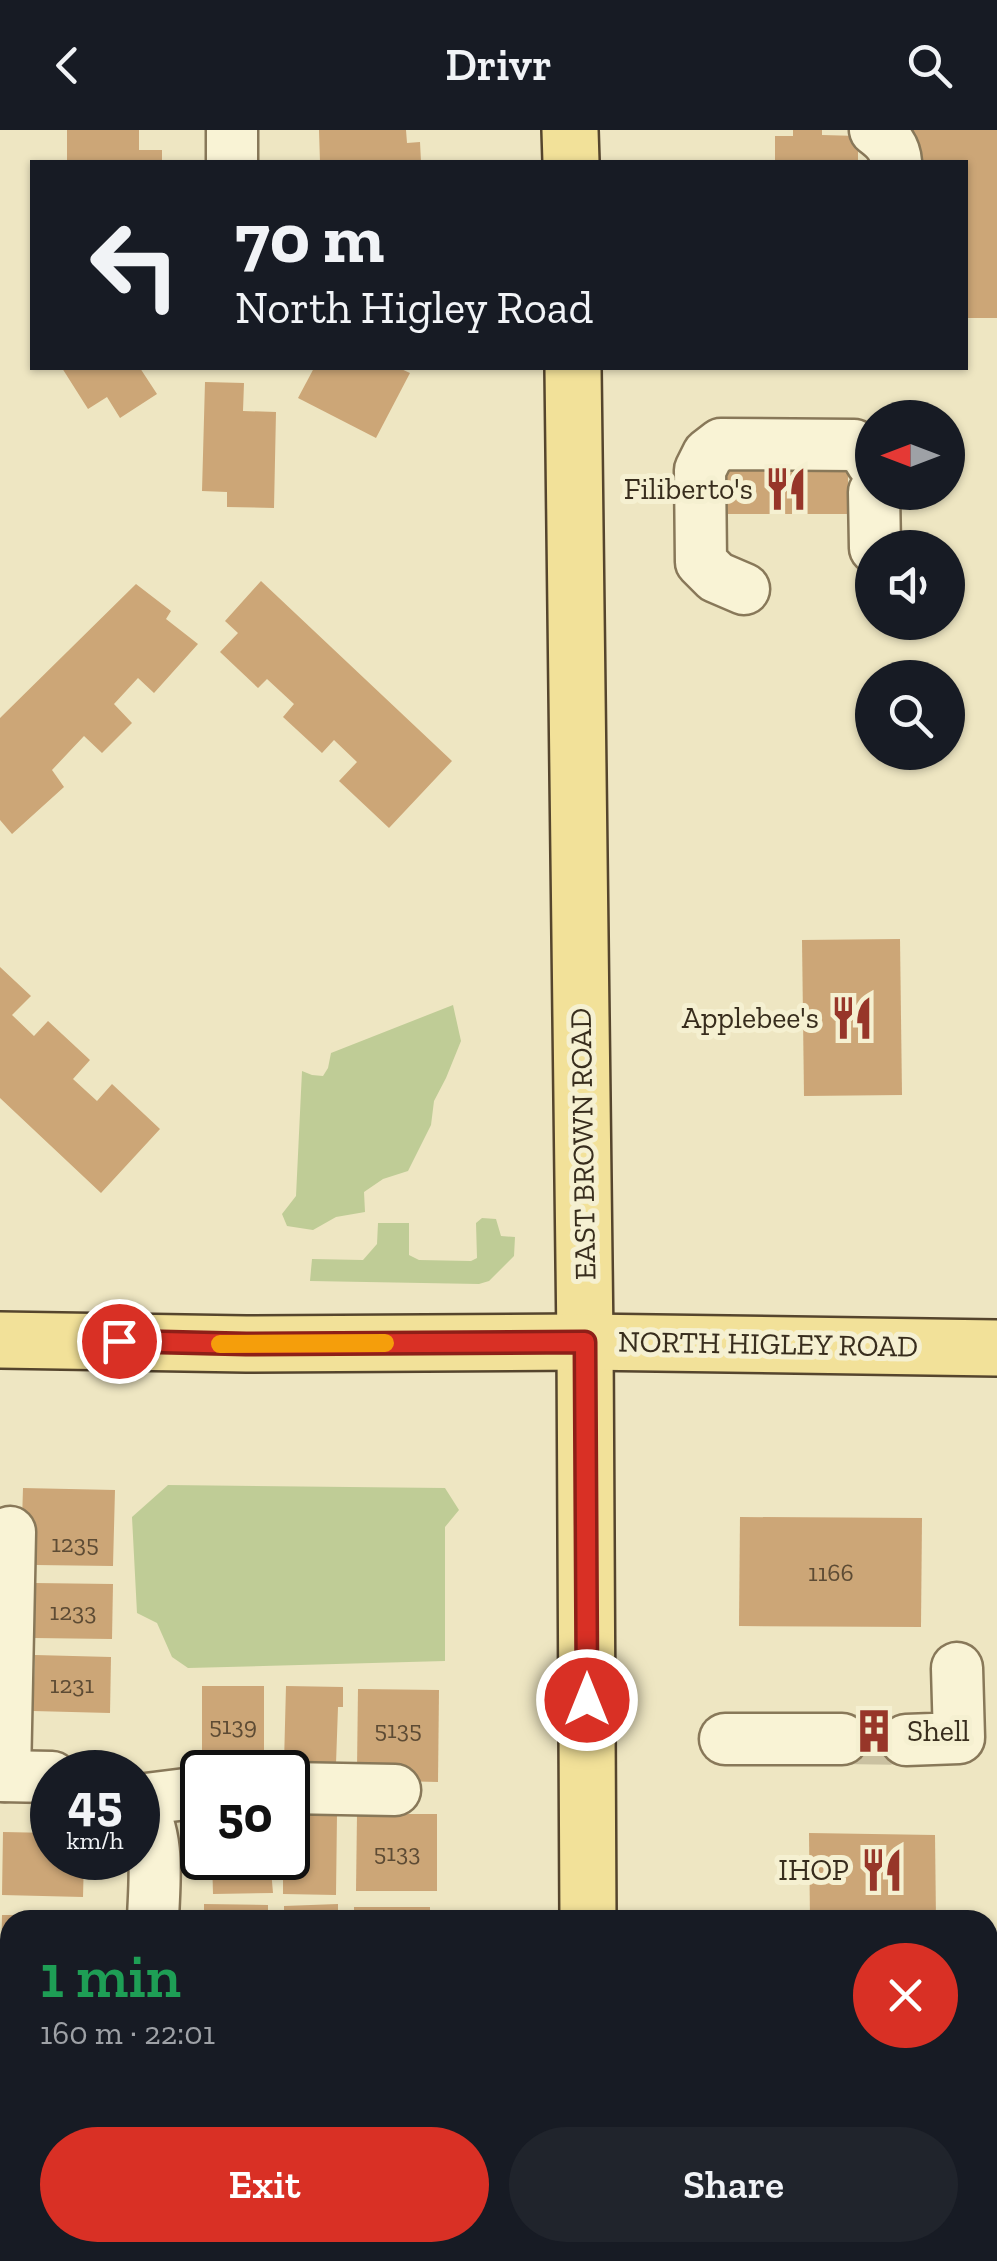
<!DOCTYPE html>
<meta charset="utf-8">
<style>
body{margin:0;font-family:"Zilla Slab",serif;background:#20242c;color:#f1f3f6;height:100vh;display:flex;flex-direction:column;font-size:38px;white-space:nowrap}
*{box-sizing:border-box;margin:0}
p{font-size:32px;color:#9ea1a6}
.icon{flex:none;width:55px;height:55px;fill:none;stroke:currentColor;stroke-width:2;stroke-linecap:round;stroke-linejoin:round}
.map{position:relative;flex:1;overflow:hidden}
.panel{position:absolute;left:0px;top:1780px;width:998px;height:352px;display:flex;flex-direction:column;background:#171b24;border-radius:30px 30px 0 0;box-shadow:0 2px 8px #0004}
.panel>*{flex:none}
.hud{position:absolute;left:30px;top:30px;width:938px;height:210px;border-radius:0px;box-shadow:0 2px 8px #0004;background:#171b24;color:#f1f3f6;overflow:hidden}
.needle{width:65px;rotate:270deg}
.fabs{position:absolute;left:855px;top:270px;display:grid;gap:20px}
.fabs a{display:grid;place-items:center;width:110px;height:110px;border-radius:50%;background:#171b24;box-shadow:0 2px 8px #0004;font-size:50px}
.speed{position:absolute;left:30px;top:1620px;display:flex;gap:20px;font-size:50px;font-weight:700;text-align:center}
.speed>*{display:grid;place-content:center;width:130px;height:130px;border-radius:50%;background:#171b24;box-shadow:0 2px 8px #0004;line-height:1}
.speed small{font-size:25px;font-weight:400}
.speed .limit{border:5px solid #111;border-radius:15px;background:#fff;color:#111}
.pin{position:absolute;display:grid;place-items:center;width:85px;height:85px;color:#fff;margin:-42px;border:5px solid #fff;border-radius:50%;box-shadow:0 2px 10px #0007}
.me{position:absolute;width:110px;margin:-55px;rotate:0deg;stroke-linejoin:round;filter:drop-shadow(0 0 8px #0008)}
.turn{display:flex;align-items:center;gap:35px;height:210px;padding:0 40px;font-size:45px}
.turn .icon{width:130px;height:130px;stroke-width:2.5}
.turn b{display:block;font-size:70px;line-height:85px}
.round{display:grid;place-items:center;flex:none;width:105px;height:105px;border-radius:52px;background:#20242c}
.headline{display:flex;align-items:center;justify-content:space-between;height:170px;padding:0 40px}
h1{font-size:60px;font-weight:600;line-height:75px;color:#1e9e55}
.button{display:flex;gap:20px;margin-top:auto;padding:20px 40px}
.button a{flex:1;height:115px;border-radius:60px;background:#d93025;color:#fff;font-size:40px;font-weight:600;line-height:115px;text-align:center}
.button a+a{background:#20242c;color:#f1f3f6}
header{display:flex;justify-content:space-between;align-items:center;height:130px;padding:0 40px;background:#171b24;font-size:45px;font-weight:600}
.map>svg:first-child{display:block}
.green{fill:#bfcc96}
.building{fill:#cca677}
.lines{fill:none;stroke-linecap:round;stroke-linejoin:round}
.minor-tunnel{stroke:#cac1a1;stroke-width:50;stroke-dasharray:50 25;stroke-linecap:butt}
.minor-casing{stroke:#887859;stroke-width:55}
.major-casing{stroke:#55452d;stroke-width:60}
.minor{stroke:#f9f3d5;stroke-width:50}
.major{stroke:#f2e199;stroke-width:55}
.route-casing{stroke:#8d1f18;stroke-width:25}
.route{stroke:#d93025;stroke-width:18}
.slow{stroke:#f59e0b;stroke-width:18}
.labels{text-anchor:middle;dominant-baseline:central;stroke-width:10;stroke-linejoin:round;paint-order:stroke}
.number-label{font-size:25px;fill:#5d4b34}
.poi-label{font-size:30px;fill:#382d1d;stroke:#f5f0d1;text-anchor:end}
.street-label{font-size:30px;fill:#382d1d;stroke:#f5f0d1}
</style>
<header><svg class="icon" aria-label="back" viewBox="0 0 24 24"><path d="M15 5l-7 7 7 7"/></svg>Drivr<svg class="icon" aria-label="search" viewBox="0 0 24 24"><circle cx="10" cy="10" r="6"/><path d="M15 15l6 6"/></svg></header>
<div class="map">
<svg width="997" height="2131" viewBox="0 0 997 2131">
<rect width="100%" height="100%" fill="#eee6c2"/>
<g class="green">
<polygon points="453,875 461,911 446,948 434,971 431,995 408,1041 383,1049 364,1062 365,1082 336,1087 313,1100 287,1096 282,1084 296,1066 302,941 312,945 323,946 328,938 331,923"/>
<polygon points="482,1088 496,1089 501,1106 515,1107 514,1126 489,1151 479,1154 310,1151 312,1129 363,1130 377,1114 378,1093 409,1093 409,1125 419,1130 471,1131 477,1128 476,1093"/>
<polygon points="168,1355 445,1358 459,1380 445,1397 445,1531 188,1538 172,1527 157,1493 137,1483 132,1387"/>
</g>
<g class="building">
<polygon points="67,0 139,0 139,20 162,20 162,32 67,32"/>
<polygon points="319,0 406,0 407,13 420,12 421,32 320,32"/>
<polygon points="793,0 822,0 822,5 858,6 858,32 775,32 775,6 793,6"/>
<polygon points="913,0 997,0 997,188 965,188 965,32 914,32"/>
<polygon points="62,238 140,238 157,264 120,288 107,267 88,279"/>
<polygon points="314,238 399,238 410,243 376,308 298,268"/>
<polygon points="205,252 244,253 243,281 276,282 274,378 227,377 227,362 202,361"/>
<rect x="723" y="333" width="125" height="51"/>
<polygon points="261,451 452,631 389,698 339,651 357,632 334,610 322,623 283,587 294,574 267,549 258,558 220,522 238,503 225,491"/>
<polygon points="136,454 171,481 166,489 198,514 154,563 138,548 114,574 132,593 102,623 84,606 52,640 64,657 12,704 0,690 0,588"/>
<polygon points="900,809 902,965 804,966 802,810"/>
<polygon points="0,837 31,866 12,885 34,906 48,891 90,930 73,949 97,971 112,954 160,999 101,1063 0,968"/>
<polygon points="23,1358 115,1360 113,1436 36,1435 35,1391 22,1391"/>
<polygon points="740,1387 922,1388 921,1497 739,1496"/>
<polygon points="34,1453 113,1454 112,1509 33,1508"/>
<polygon points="35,1525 111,1527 110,1583 33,1581"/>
<rect x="202" y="1556" width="62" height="79"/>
<polygon points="286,1556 343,1557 343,1577 338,1577 336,1634 284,1633"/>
<polygon points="358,1559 439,1560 438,1652 397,1651 357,1639"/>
<rect x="842" y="1593" width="64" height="29"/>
<polygon points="299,1683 337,1684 336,1765 283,1764 283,1728 288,1728 288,1687 299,1687"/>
<polygon points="357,1684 437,1684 437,1761 356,1761"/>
<polygon points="3,1702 52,1703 52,1728 84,1728 83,1767 2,1765"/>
<polygon points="809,1703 935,1705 936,1790 810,1790"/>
<polygon points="212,1728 270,1728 273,1763 213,1764"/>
<polygon points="204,1774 268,1775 268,1790 204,1790"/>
<polygon points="338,1774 338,1790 284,1790 284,1776"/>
<rect x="354" y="1777" width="76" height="13"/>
<polygon points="2,1785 83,1785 83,1790 10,1790 10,1838 1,1838"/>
<polygon points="2,1854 10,1854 10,1933 0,1932"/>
<rect x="0" y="1952" width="10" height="75"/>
<polygon points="4,2045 10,2045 10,2099 3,2099"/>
<polygon points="1,2116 10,2116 10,2122 80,2122 79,2131 1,2131"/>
<polygon points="988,2121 997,2121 997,2131 891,2131 891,2122 988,2122"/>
<rect x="200" y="2122" width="55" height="9"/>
<rect x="279" y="2122" width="58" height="9"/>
<rect x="351" y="2122" width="76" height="9"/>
</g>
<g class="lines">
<polyline class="minor-tunnel" points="842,1609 906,1610"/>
<g class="minor-casing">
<g id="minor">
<polyline points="232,0 232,32"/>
<path d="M875,0c12,9 20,17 21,32"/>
<polyline points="874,362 875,418"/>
<polyline points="744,459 716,447 701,432 700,340 708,324 721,314 854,315 866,323 872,333"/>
<polyline points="725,1609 842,1609"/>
<polyline points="906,1610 959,1608 957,1538"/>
<polyline points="0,1646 52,1647"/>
<polyline points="5,1646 10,1402"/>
<polyline points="288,1658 395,1660"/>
<polyline points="138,1670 202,1662"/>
<path d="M138,1674c23,31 16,79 15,116"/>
<polyline points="150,2131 150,2122"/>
</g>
</g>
<g class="major-casing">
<g id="major">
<polyline points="570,0 571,32"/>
<polyline points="573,238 585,1212 588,1790"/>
<polyline points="0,1210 246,1214 585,1212 997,1218"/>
<polyline points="589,2122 589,2131"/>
</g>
</g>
<use href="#minor" class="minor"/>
<use href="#major" class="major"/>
</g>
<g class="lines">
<g class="route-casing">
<polyline id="route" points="119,1211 246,1214 585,1212 587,1570"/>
</g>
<use href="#route" class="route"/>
<polyline class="slow" points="220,1214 385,1213"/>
</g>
<defs>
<g id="restaurant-bare" transform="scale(3.45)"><path d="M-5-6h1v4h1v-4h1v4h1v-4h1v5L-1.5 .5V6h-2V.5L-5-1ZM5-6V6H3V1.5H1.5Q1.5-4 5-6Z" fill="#973629" stroke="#f5f0d1" stroke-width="2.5" paint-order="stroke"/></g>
<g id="building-bare" transform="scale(3.45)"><path d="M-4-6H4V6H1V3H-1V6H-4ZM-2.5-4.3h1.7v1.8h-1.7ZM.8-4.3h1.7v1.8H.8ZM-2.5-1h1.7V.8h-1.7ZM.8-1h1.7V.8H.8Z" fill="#973629" stroke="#f5f0d1" stroke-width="2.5" paint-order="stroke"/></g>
</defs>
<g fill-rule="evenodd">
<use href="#restaurant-bare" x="786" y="359"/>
<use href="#restaurant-bare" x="852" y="888"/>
<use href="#building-bare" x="874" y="1601"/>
<use href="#restaurant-bare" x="882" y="1740"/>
</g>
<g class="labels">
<g class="number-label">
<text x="75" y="1413">1235</text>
<text x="831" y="1442">1166</text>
<text x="73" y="1481">1233</text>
<text x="72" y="1554">1231</text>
<text x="233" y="1595">5139</text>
<text x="398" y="1599">5135</text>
<text x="397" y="1722">5133</text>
</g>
<g class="poi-label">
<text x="753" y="359">Filiberto's</text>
<text x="819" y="888">Applebee's</text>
<text x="907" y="1601" text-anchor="start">Shell</text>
<text x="849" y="1740">IHOP</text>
</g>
<g class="street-label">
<text transform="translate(583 1014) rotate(-91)">EAST BROWN ROAD</text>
<text transform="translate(768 1214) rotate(1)">NORTH HIGLEY ROAD</text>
</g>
</g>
</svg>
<div class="fabs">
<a><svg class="needle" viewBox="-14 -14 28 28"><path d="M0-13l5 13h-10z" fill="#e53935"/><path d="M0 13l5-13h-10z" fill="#9ea1a6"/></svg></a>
<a><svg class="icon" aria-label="sound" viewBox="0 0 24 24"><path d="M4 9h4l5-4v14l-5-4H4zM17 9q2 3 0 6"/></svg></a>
<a><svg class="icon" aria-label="search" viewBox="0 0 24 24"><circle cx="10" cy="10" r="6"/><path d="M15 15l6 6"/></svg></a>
</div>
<div class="speed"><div>45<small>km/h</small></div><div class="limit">50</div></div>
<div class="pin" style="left:119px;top:1211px;background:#d93025"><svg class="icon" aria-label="arrive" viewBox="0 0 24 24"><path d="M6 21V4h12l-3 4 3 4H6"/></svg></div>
<svg class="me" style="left:587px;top:1570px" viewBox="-20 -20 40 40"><circle r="17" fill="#d93025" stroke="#fff" stroke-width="3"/><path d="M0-11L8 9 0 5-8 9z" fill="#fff"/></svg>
<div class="hud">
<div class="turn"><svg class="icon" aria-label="left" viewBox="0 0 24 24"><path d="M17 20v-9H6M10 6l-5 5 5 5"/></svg><div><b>70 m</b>North Higley Road</div></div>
</div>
<section class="panel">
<div class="headline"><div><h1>1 min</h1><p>160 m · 22:01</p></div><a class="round" style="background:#d93025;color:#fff"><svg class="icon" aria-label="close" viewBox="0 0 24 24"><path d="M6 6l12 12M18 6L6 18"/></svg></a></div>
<div class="button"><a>Exit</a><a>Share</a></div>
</section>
</div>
